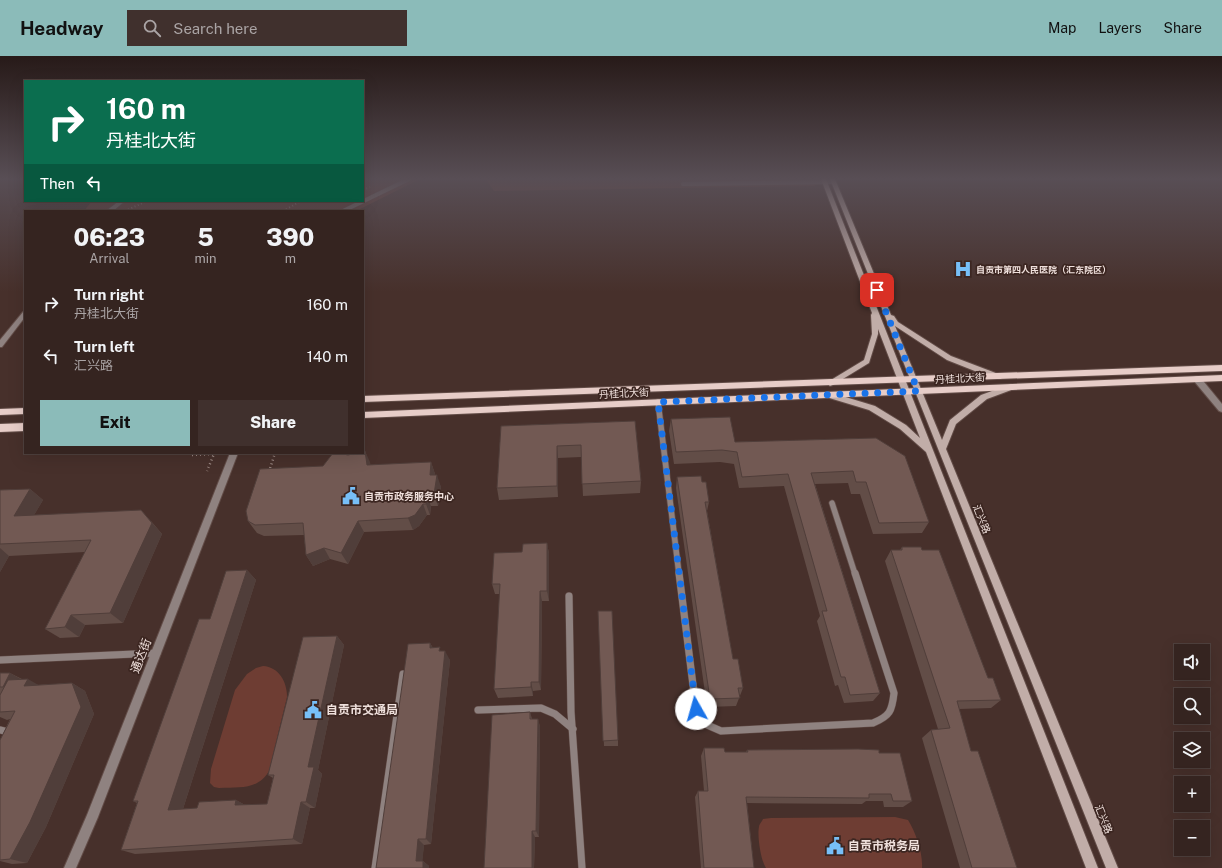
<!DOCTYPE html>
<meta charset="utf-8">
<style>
body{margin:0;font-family:"Public Sans","Noto Sans SC",sans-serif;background:#40302d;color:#f1f3f6;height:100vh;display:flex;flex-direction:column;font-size:15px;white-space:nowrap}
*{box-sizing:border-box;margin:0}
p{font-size:13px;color:#aaa4a5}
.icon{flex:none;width:22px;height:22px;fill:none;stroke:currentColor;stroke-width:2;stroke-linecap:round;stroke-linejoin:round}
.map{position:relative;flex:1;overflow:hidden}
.sheet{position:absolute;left:24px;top:154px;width:340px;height:244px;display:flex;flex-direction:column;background:#352420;border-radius:0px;box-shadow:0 4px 16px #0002,0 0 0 1px #4f413e}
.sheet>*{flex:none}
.guide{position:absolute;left:24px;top:24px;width:340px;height:122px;border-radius:0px;box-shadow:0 4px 16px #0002,0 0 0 1px #4f413e;background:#0b6e4f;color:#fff;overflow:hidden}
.tools{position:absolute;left:1174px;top:588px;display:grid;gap:8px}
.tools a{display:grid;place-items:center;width:36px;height:36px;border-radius:0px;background:#352420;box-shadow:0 4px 16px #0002,0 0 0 1px #4f413e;font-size:20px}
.pin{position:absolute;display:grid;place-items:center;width:34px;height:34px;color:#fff;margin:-17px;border-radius:8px;box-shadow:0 2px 6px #0006}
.me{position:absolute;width:44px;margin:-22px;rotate:353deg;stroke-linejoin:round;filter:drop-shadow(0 0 3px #0008)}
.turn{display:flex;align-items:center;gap:14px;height:84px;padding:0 16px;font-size:18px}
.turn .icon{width:52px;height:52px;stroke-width:2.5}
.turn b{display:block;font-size:28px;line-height:34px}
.then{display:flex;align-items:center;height:38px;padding:0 16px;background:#0003;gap:8px;font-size:15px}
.eta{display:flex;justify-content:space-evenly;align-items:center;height:68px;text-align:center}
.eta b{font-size:24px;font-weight:800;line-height:28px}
.primary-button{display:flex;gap:8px;margin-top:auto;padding:8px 16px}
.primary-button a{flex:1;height:46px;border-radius:0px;background:#8bbbb9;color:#111;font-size:16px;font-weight:800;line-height:46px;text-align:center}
.primary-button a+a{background:#40302d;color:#f1f3f6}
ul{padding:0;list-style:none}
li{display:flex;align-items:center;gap:12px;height:52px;padding:0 16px}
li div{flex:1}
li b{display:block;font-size:15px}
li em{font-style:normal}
header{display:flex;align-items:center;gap:24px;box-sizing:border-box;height:56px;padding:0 20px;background:#8bbbb9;color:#111}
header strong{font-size:19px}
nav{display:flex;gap:22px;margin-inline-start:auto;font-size:14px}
.search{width:280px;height:36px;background:#40302d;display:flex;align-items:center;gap:10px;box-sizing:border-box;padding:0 14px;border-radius:0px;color:#aaa4a5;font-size:15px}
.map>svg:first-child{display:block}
.green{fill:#6e3d33}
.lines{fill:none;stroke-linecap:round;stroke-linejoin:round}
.service-far2-casing{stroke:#624c47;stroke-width:5}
.service-far1-casing{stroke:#624c47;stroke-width:7}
.service-casing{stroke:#624c47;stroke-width:8}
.minor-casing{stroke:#624c47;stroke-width:2}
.secondary-casing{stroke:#624c47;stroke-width:2}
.primary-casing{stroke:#624c47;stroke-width:2}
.path-far1{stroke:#9c8984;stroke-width:2;stroke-dasharray:1 2.5;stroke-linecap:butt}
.path{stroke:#9c8984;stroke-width:2.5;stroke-dasharray:1 3;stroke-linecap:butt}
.service-far2{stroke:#8f8280;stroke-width:4}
.service-far1{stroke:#8f8280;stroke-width:5.5}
.service{stroke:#8f8280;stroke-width:7}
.minor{fill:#8f8280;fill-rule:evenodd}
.secondary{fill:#c1ada8;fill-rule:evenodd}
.primary{fill:#e7cdc8;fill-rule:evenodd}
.wall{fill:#624d47}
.shaded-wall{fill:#503e3a}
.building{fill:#725953;stroke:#503e3a}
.route{stroke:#1a73e8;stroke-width:7;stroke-dasharray:0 12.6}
.labels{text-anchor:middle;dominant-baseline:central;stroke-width:3.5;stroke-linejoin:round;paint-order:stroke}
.far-poi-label{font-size:9px;font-weight:bold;fill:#efe0dc;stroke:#3c2621;text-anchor:start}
.street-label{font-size:10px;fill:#efe0dc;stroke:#3c2621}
.poi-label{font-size:10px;font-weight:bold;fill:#efe0dc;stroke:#3c2621;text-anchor:start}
.near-street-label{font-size:12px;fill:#efe0dc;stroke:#3c2621}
.near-poi-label{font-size:12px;font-weight:bold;fill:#efe0dc;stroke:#3c2621;text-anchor:start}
</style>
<header>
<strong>Headway</strong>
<div class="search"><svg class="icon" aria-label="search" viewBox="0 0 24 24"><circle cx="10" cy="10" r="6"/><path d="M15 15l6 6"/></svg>Search here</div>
<nav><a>Map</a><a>Layers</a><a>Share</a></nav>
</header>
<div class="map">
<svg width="1222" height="812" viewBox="0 0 1222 812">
<rect width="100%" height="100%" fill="#47302b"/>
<g class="green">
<polygon points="363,123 420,123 356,155 84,155 92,145 363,145"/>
<polygon points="486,123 812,123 815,130 494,135"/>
<path d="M263,610c16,1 24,16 24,31l-18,74c-11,19 -29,16 -50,17l-5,-1 -4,-4 1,-14 24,-79 12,-16 9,-6z"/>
<path d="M895,761l13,3c8,13 15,33 14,48h-156c-5,-7 -9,-32 -7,-41 0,-3 3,-5 4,-8l8,-1z"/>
</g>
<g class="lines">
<g class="service-far2-casing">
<g id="service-far2">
<polyline points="683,128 834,126"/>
<polyline points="343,155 409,123"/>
</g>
</g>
<g class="service-far1-casing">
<g id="service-far1">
<polyline points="658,346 679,518"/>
<polyline points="832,447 855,518"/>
</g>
</g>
<g class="service-casing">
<g id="service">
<path d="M679,517l17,136 9,15 16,7 152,-8c17,-7 19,-12 21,-30l-39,-120"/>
<polyline points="569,540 571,656 582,812"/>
<polyline points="0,604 157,597"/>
<polyline points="478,654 541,652 555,658 573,673"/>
<polyline points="0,674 8,676 8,679"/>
<polyline points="375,812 403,618"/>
</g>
</g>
<g class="minor-casing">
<g id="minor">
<polygon points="119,145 125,145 113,155 106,155"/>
<polygon points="25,255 25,261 2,291 0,291 0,284 23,256"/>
<polygon points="1197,320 1200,321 1222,348 1222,356 1219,355 1194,325 1193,323 1194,321"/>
<polygon points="230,397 238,397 98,761 76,812 64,812 87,759"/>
</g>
</g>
<g class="secondary-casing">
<g id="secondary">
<polygon points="821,123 826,123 1098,812 1086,812 926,396 900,373 869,354 826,341 825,339 829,336 875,350 906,369 920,382 878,273 878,278 869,307 833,329 830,330 826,327 864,304 872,278 871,259 872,257"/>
<polygon points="830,123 835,123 891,259 894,260 898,266 951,300 1001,319 1002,321 1001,323 995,323 947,304 895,270 942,384 950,364 981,339 1011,328 1015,331 1014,333 987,343 956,368 946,393 1118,812 1106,812"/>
</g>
</g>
<g class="primary-casing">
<g id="primary">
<polygon points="1222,309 1222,315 363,346 363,340"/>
<polygon points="1222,319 1222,325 363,362 363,356"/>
<polygon points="25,352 25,358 0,359 0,353"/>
<polygon points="25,367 25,375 0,376 0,368"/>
</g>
</g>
<g class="path-far1">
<polyline points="363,134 370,131"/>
<polyline points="287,145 300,145"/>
<polyline points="125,155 147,145"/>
<polyline points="283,155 301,145"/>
</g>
<g class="path">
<polyline points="214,397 223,397"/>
<polyline points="192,399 214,398 207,415"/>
<polyline points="269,416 275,397"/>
</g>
<use href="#service-far2" class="service-far2"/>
<use href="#service-far1" class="service-far1"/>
<use href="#service" class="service"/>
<use href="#minor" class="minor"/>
<use href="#secondary" class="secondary"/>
<use href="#primary" class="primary"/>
</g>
<g class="wall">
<polygon points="671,363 735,386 876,382 929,466 922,477 873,478 860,438 851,438 848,427 815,428 880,637 873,645 844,647 838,629 835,630 817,565 820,560 784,430 739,432 734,408 720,406 674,408 669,375"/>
<polygon points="635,365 641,425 640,437 583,440 581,401 558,402 558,441 499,444 497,432 501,370"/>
<polygon points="365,395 370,409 431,406 435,418 435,419 441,431 438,450 431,450 430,459 427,459 419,470 413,474 364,476 348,508 330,503 313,510 306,499 304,479 264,480 257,477 248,465 323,410 348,399"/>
<polygon points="677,421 702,426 709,446 707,455 733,603 743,632 736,650 707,651 676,432"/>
<polygon points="30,433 43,444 34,459 151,465 162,478 123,567 85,569 79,581 60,582 45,573 85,496 9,500 0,516 0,434"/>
<polygon points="547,487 549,498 549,545 542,545 541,634 533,635 533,640 498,642 494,633 500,538 495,538 492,528 522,496"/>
<polygon points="902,491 922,494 988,622 1001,644 991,652 959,653 971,695 1017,812 960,812 922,682 931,674 938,673 885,505 891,494 900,494"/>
<polygon points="247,514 256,524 183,753 197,752 236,744 245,749 267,748 273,722 268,719 337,580 344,589 318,714 322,718 315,752 310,752 302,788 135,798 121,794 137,747 133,745 210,563"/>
<polygon points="598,555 618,684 618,690 604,690"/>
<polygon points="430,587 433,592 441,595 450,604 431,788 424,789 422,805 423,805 429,810 429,812 376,812"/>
<polygon points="0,617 10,617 22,623 38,629 72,627 85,635 94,658 46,771 27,807 12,808 0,805 0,684 10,663 7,664 0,661"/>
<polygon points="530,656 532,663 538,663 540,671 539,781 535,781 534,812 484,812"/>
<polygon points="704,692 725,696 746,696 747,694 879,697 912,745 903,751 884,751 883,745 866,745 862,748 747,747 754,812 701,812 695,741 698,735 704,735 701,700"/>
</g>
<g class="shaded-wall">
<polygon points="557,390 558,402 558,441 557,430"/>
<polygon points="365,395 370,406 373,420 367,409"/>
<polygon points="431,406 435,418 433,431 430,419"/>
<polygon points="437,419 441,431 438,450 434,438"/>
<polygon points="30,433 43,444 27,471 14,460"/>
<polygon points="427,439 431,450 430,459 426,448"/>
<polygon points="423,448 427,459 419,470 413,474 408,462"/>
<polygon points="141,454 162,478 123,567 110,557"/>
<polygon points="358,465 364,476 348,508 341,497"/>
<polygon points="547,487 549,498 549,545 547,535"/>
<polygon points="0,492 9,500 0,516"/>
<polygon points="324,492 330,503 313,510 306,499"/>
<polygon points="247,514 256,524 181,759 168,754"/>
<polygon points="540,535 542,545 541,634 539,626"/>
<polygon points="71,559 85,569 79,581 65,571"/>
<polygon points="337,580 344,589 318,714 322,718 315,752 306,746 308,711"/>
<polygon points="430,587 435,596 430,592"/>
<polygon points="445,595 450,604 431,788 426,783"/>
<polygon points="10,617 26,626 19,640 3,631"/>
<polygon points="28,623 42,631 24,630"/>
<polygon points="531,626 533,635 533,640 531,631"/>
<polygon points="72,627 85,635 94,658 46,771 27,807 10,803"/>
<polygon points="538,663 540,671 539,781 536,775"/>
<polygon points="236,744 247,750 235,749"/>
<polygon points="301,746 310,752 302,788 293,783"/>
<polygon points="532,775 535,781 534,812 532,812"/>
<polygon points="418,783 424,789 422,810 416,805"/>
<polygon points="423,805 429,810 429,812 423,812"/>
</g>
<g class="building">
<polygon points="730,361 735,386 876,382 905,400 929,466 879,467 866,426 856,426 853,415 811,417 880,637 850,639 845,621 841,621 822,555 827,555 788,418 742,421 737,396 722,394 676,396 671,363"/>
<polygon points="635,365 641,425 582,428 581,389 557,390 557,430 497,432 501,370"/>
<polygon points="363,395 365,395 367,409 431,406 430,419 437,419 434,438 427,439 426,448 423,448 415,459 408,462 358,465 341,497 324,492 306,499 303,467 255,469 248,465 246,455 260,413 323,410 333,397 338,397 348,399 356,397 363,397"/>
<polygon points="701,420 702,426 706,426 709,446 705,446 733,603 738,603 743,632 738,632 740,642 710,643 677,421"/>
<polygon points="30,433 14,460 141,454 152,467 110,557 71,559 65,571 45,573 91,484 0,488 0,434"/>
<polygon points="547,487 547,535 540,535 539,626 531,626 531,631 494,633 500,528 492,528 494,497 522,496 523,488"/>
<polygon points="902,491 921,491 922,494 939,494 988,622 993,622 1001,644 957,645 971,695 978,695 1017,812 972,812 931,674 950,672 891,494 902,494"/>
<polygon points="247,514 168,754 197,752 199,746 236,744 235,749 267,748 274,719 268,719 303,581 337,580 308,711 314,711 306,746 301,746 293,783 121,794 138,745 133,745 199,563 210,563 226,515"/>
<polygon points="598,555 612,555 618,684 603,685"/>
<polygon points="430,587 430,592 440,591 439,595 445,595 426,783 418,783 416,805 423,805 423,812 376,812 408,588"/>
<polygon points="0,617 10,617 3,631 0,631"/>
<polygon points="28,623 24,630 72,627 81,651 30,766 10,803 0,804 0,684 15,655 0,656 0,639 8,624"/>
<polygon points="530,656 530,663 538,663 536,775 532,775 532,812 484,812 492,659"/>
<polygon points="704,692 724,692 725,696 748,696 747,694 858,693 879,694 879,697 900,697 912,745 893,745 891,738 869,738 869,742 746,741 754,812 704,812 698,735 708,735"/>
</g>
<linearGradient id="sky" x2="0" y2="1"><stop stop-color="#271a18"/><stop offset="0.52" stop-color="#584e55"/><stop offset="1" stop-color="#584e55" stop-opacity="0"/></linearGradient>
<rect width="1222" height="236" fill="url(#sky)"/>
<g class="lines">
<polyline class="route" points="696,653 658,346 918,335 877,234"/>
</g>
<defs>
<g id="hospital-bare" transform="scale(1.38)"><path d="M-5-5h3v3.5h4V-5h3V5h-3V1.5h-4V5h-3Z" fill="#77bff7" stroke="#3c2621" stroke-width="2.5" paint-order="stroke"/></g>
<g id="civic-bare" transform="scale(1.38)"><path d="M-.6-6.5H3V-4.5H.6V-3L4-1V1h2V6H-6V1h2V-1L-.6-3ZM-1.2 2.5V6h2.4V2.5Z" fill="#77bff7" stroke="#3c2621" stroke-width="2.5" paint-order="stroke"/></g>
</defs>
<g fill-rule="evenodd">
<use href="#hospital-bare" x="963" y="213"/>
<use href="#civic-bare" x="351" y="440"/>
<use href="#civic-bare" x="313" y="654"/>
<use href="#civic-bare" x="835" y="790"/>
</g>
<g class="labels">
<g class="far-poi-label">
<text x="976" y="213">自贡市第四人民医院（汇东院区）</text>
</g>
<g class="street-label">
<text transform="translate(960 322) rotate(-3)">丹桂北大街</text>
<text transform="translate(624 337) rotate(-3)">丹桂北大街</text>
<text transform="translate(982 463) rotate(68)">汇兴路</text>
<text transform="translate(1104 763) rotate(68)">汇兴路</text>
</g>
<g class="poi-label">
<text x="364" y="440">自贡市政务服务中心</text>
</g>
<g class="near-street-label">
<text transform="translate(141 600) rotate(-69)">通达街</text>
</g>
<g class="near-poi-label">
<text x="326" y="654">自贡市交通局</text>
<text x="848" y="790">自贡市税务局</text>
</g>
</g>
</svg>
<div class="tools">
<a><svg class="icon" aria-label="sound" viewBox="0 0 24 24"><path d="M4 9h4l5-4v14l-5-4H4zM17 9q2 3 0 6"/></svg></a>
<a><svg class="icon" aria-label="search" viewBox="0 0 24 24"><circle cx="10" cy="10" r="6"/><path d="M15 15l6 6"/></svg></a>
<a><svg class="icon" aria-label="layers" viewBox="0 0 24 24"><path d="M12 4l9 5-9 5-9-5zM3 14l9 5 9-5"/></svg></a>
<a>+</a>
<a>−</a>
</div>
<div class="pin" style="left:877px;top:234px;background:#d93025"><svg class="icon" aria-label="arrive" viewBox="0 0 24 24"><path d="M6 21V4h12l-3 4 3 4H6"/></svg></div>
<svg class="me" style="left:696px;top:653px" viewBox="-20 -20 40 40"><circle r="19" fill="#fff"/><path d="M0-13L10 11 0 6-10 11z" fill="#1a73e8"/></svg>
<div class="guide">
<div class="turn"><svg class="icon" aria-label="right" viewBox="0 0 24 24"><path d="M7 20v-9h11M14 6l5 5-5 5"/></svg><div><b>160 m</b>丹桂北大街</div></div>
<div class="then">Then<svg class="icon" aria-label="left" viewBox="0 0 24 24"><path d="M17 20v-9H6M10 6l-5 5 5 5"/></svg></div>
</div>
<section class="sheet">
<div class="eta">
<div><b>06:23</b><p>Arrival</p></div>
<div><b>5</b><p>min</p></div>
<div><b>390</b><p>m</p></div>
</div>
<ul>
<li><svg class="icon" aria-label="right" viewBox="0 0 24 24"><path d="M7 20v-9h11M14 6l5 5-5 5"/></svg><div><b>Turn right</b><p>丹桂北大街</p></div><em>160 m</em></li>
<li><svg class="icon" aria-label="left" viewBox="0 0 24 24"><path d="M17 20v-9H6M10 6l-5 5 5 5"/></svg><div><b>Turn left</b><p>汇兴路</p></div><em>140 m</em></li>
</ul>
<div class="primary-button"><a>Exit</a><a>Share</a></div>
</section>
</div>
